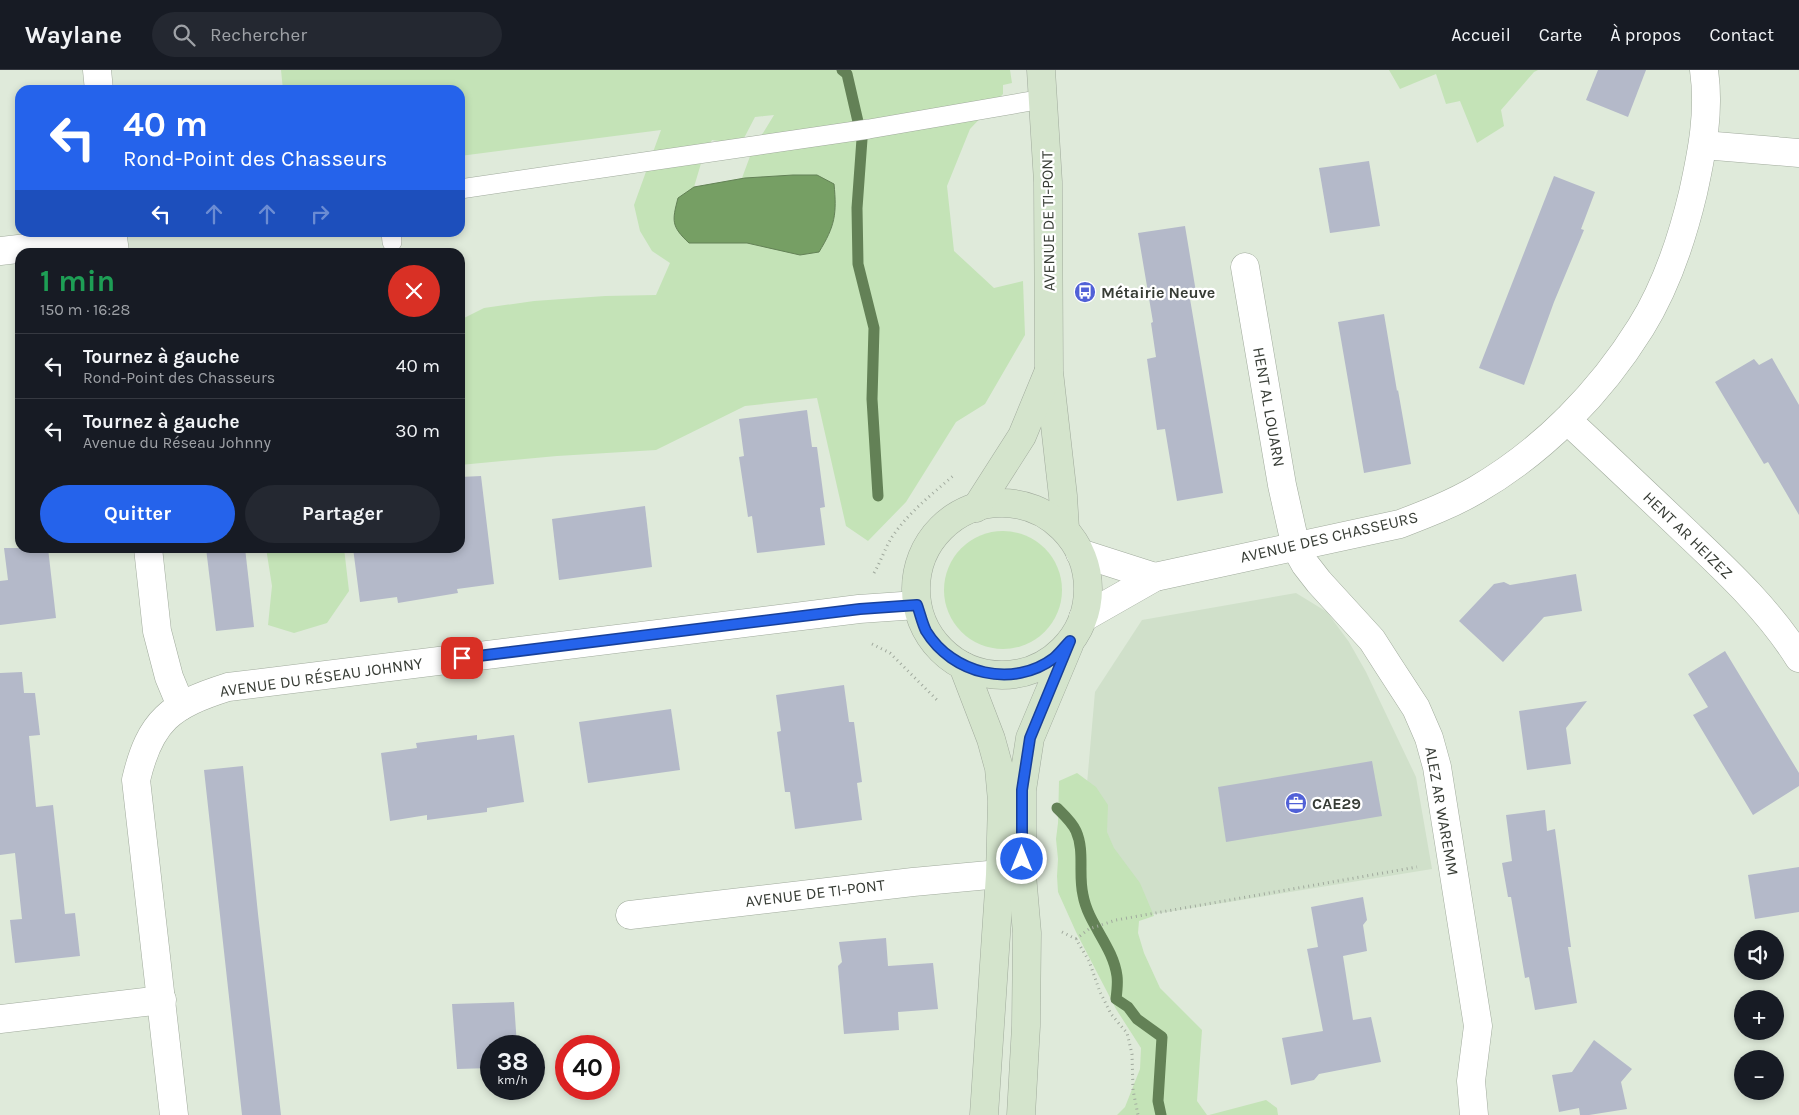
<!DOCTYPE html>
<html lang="fr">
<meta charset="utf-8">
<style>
body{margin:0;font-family:Karla,sans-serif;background:#242831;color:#f1f3f6;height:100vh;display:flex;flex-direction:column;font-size:19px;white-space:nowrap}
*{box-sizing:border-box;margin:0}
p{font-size:16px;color:#9ea1a6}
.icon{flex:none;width:28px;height:28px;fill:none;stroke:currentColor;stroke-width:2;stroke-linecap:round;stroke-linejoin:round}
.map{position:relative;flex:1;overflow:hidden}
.panel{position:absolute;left:15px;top:178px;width:450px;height:305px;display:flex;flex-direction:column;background:#171b24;border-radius:15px;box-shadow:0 2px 8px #0003}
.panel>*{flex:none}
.guide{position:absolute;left:15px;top:15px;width:450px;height:152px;border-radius:15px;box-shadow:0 2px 8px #0003;background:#2563eb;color:#fff;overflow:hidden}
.buttons{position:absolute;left:1734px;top:860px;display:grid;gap:10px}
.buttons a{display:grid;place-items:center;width:50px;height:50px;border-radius:50%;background:#171b24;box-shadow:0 2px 8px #0003;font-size:25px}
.speed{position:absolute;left:480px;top:965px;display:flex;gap:10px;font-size:25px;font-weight:700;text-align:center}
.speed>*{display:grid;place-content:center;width:65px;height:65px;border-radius:50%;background:#171b24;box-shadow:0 2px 8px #0003;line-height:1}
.speed small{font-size:12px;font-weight:400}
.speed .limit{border:8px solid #d22;background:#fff;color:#111}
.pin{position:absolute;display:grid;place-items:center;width:42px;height:42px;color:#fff;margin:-21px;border-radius:10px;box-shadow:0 2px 8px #0006}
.me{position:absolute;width:55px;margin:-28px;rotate:0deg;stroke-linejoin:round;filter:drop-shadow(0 0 4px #0008)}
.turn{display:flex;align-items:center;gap:18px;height:105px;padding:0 25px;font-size:22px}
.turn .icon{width:65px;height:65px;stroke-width:2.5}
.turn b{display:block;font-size:35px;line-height:42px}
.lanes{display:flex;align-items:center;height:48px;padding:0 25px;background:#0003;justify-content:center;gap:25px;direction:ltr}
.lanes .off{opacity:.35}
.round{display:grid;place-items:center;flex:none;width:52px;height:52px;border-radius:26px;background:#242831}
.summary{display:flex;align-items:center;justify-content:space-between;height:85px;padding:0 25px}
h1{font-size:30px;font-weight:700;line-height:38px;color:#1e9e55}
.primary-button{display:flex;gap:10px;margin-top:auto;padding:10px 25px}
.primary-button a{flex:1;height:58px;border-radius:30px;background:#2563eb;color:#fff;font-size:20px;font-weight:700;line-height:58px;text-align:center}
.primary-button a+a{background:#242831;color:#f1f3f6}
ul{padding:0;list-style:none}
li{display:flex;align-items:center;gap:15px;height:65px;padding:0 25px;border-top:1px solid #363941}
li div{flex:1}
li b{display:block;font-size:19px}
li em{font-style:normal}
header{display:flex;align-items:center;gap:30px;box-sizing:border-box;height:70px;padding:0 25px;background:#171b24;border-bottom:1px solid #363941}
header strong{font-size:24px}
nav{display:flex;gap:28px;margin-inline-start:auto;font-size:18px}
.search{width:350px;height:45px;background:#242831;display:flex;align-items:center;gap:12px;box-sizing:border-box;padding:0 18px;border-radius:28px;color:#9ea1a6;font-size:19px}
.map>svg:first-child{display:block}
.built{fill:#d0e0ca}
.green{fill:#c4e3b7;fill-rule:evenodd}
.water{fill:#769f64;stroke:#638156}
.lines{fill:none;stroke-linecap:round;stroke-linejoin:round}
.stream{stroke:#638156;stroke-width:11}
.building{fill:#b4b9c9}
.lane-casing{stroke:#a1ab9d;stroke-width:20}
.street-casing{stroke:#a1ab9d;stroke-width:29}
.secondary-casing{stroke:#a1ab9d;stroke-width:29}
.path{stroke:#a0a99d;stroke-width:3;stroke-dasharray:1 4;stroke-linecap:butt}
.lane{stroke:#fff;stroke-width:19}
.street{stroke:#fff;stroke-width:28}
.secondary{stroke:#d4e4cc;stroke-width:28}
.route-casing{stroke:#184099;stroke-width:12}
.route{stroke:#2563eb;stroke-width:9}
.labels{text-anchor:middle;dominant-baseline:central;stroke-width:4.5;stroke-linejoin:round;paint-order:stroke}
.street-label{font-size:16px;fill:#373c35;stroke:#fff}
.poi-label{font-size:16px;font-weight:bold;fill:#373c35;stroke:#fff;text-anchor:start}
</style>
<header>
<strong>Waylane</strong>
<div class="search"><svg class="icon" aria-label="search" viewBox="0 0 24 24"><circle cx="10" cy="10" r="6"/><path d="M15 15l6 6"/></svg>Rechercher</div>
<nav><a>Accueil</a><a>Carte</a><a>À propos</a><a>Contact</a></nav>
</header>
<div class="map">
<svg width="1799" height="1045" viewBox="0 0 1799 1045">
<rect width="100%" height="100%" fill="#dfeada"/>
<polygon class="built" points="1296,523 1327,542 1349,572 1366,602 1416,707 1432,799 1118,850 1085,737 1095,622 1142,550"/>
<g class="green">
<path d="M281,0h729l2,13 -9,2v9l-33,35 -23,57 7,65 40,37 29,-7 2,54 -40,69 -29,18 -50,80 -38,39 -22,-15 -29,-128 -72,8 -89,44 -99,6 -97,9v-145l24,-12 50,-7 71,-5 51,-1 14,-32 -18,-12 -12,-20 -6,-26 27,-75 -201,26v-66h-177zM774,45l-22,36 -10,27 -48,9 8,-27 10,-20 18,3 13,-3 12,-23z"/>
<polygon points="1389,0 1538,0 1534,2 1501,40 1504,56 1477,73 1460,31 1446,34 1436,4 1400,19"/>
<circle cx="1003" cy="520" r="59"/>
<polygon points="266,478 344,478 349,521 327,553 294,563 268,555 272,516"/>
<polygon points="1077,703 1096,717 1108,735 1107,762 1114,778 1140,813 1154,846 1139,851 1138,863 1144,883 1160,918 1202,960 1197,1031 1207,1045 1117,1045 1125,1037 1140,999 1141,978 1116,939 1076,862 1058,822 1057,806 1058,789 1056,769 1058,753 1059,711"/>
<polygon points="1266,1030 1277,1038 1278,1045 1209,1045"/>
</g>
<path class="water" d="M793,105h24l17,9c3,30 1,42 -15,68l-19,3 -53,-12h-58c-18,-17 -17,-22 -11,-45l16,-11 51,-9z"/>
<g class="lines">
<g class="stream">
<polyline points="842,0 847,4 862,69 857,138 858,194 874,258 872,329 878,426"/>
<path d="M1057,738c7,7 15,14 19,23 9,20 2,43 7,64 5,29 30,51 34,81 1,7 0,15 -1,23l12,8 9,12 25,18 -4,64 3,14"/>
</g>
</g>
<g class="building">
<polygon points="1598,0 1646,0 1628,47 1586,30"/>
<polygon points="1369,91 1380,156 1330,163 1319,98"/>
<polygon points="1554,106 1595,122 1581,159 1584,160 1554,232 1524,315 1479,298"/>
<polygon points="1185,156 1197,228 1190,229 1223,423 1177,431 1165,359 1157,360 1147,289 1156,287 1151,253 1153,252 1138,163"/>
<polygon points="1384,244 1397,321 1398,320 1411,394 1364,403 1338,252"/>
<polygon points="1772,288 1799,335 1799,445 1768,392 1764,394 1715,312 1754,289 1759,295"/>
<polygon points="807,340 812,377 817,377 825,437 820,438 825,475 757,483 752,446 748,447 739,387 744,386 739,349"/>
<polygon points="481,406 494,514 457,519 458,523 398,533 397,527 360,532 353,478 460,478 460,407"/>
<polygon points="645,436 652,497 559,510 552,449"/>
<polygon points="4,478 48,478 56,548 0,555 0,511 8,510"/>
<polygon points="206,478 245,478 254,557 216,561"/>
<polygon points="1576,504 1582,541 1544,547 1503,592 1459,551 1494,514 1504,512 1510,515"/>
<polygon points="1725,581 1799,703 1799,716 1753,745 1693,645 1708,637 1688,604"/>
<polygon points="22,602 24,623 35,623 40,665 29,666 36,737 53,735 65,844 75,843 80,886 15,893 10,850 22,849 15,783 0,785 0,603"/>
<polygon points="844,615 849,652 854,652 862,712 857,713 862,750 795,759 790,722 785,722 777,662 781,661 776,625"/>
<polygon points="1587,631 1566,658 1571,694 1527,700 1519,641"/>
<polygon points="671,639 680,700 588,713 579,652"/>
<polygon points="477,665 477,670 514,665 524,732 487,738 487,742 427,750 427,745 390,751 381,683 417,678 416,673"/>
<polygon points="1372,691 1382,746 1226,772 1218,717"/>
<polygon points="243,696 258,844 281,1045 242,1045 204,700"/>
<polygon points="1545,740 1547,761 1555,759 1571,877 1568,877 1577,933 1535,940 1529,907 1525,908 1511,827 1508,827 1502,793 1512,791 1506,745"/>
<polygon points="1799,797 1799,842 1755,849 1748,805"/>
<polygon points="1363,827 1367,850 1363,855 1367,881 1343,886 1353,950 1371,947 1381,992 1319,1004 1314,1010 1291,1015 1282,968 1323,961 1307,879 1318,877 1311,837"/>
<polygon points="886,868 888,896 933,893 938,939 898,942 899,960 844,964 838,896 842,892 839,872"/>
<polygon points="514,932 517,976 491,976 491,998 457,999 452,934"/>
<polygon points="1594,970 1632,999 1621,1012 1627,1039 1589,1045 1580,1045 1579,1038 1559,1042 1552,1005 1572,1002"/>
</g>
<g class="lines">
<g class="lane-casing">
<g id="lane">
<polyline points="460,119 869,59 1043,29"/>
<polyline points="391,162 392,172"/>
</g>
</g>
<g class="street-casing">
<g id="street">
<polyline points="97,0 99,20"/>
<polyline points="1703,75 1799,83"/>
<polyline points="0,181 113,168 115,182"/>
<polyline points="1245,197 1282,415 1296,478 1305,494 1319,512 1372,570 1388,595 1416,638 1429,668 1437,697 1478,956 1471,1011 1474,1045"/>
<path d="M1567,350c40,37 80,75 120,113 40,38 82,77 112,125"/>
<polyline points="148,478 157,561 169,607 181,636"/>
<polyline points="1080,483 1155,507"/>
<path d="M1083,548l72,-41 245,-53c26,-10 52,-20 76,-34 67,-39 124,-97 165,-163 25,-40 41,-88 52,-134 9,-41 17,-81 11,-123"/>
<polyline points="630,845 913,812 989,805 1022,805"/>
<polyline points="0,949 162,930"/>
<path d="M174,1045l-38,-335c14,-60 35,-75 92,-93l631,-78 58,-4"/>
</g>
</g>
<g class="secondary-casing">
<g id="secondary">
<polyline points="1041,0 1048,112 1049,302 1063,426 1065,459"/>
<circle cx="1002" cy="519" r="86"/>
<polyline points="976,438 1022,366 1048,303"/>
<polyline points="963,596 991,669 999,698 1002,731 1000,805 984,1045"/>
<polyline points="1021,1045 1026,956 1027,863 1022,805 1022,720 1030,668 1069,575"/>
</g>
</g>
<g class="path">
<path d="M874,503c7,-12 11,-25 18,-36 16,-24 39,-42 61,-61"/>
<polyline points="872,574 890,583 937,630"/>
<polyline points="1062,862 1076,869 1089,891 1100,922 1111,944 1127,963 1132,984 1133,1020 1138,1045"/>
<polyline points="1076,869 1089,859 1116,850 1417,797"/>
</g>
<use href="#lane" class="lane"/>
<use href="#street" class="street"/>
<use href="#secondary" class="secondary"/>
</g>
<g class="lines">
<g class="route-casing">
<path id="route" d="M462,588l398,-49 57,-4c3,8 5,18 9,26 26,43 87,58 128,27 6,-5 11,-12 16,-17l-40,97 -8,52v69"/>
</g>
<use href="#route" class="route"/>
</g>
<defs>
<g id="bus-disc" transform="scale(1.125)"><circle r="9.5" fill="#5161d7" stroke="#fff"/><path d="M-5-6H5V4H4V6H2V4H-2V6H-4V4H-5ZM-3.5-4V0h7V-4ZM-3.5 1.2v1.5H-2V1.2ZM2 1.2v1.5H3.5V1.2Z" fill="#fff"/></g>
<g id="office-disc" transform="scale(1.125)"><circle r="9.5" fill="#5161d7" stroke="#fff"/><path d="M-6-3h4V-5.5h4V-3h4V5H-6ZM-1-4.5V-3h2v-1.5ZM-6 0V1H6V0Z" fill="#fff"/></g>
</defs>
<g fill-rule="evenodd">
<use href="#bus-disc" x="1085" y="222"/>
<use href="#office-disc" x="1296" y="733"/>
</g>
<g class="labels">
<g class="street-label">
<text transform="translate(1048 151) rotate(-91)">AVENUE DE TI-PONT</text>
<text transform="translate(1269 337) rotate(80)">HENT AL LOUARN</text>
<text transform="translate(1688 465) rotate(44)">HENT AR HEIZEZ</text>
<text transform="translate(1329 467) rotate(-13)">AVENUE DES CHASSEURS</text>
<text transform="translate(321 607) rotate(-8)">AVENUE DU RÉSEAU JOHNNY</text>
<text transform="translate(1442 741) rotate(80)">ALEZ AR WAREMM</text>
<text transform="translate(815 823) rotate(-7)">AVENUE DE TI-PONT</text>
</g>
<g class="poi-label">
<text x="1101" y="222">Métairie Neuve</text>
<text x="1312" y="733">CAE29</text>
</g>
</g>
</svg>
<div class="buttons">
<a><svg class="icon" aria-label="sound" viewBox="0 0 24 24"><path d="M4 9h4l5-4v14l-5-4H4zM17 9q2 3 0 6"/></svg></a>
<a>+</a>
<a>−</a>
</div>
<div class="speed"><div>38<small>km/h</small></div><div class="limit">40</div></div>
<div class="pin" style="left:462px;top:588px;background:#d93025"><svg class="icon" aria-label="arrive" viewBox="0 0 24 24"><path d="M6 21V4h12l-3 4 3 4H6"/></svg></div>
<svg class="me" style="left:1022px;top:789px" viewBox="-20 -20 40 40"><circle r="17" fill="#2563eb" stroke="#fff" stroke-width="3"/><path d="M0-11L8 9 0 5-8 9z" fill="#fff"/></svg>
<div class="guide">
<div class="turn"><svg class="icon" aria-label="left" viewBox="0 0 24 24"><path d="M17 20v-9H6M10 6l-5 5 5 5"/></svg><div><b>40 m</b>Rond-Point des Chasseurs</div></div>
<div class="lanes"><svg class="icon" aria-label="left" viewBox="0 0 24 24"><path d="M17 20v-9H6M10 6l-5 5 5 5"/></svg><svg class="icon off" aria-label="ahead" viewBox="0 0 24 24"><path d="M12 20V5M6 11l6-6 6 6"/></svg><svg class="icon off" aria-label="ahead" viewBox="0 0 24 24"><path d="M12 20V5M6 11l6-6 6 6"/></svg><svg class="icon off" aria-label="right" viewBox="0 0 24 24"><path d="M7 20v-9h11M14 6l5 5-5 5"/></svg></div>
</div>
<section class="panel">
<div class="summary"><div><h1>1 min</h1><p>150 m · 16:28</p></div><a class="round" style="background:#d93025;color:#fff"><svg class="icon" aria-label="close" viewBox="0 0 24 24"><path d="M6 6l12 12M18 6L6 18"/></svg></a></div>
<ul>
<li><svg class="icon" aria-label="left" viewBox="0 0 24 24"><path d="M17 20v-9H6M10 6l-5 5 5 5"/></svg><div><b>Tournez à gauche</b><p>Rond-Point des Chasseurs</p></div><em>40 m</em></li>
<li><svg class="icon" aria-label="left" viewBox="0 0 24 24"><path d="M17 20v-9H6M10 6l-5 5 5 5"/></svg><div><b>Tournez à gauche</b><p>Avenue du Réseau Johnny</p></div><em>30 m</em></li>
</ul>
<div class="primary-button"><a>Quitter</a><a>Partager</a></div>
</section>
</div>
